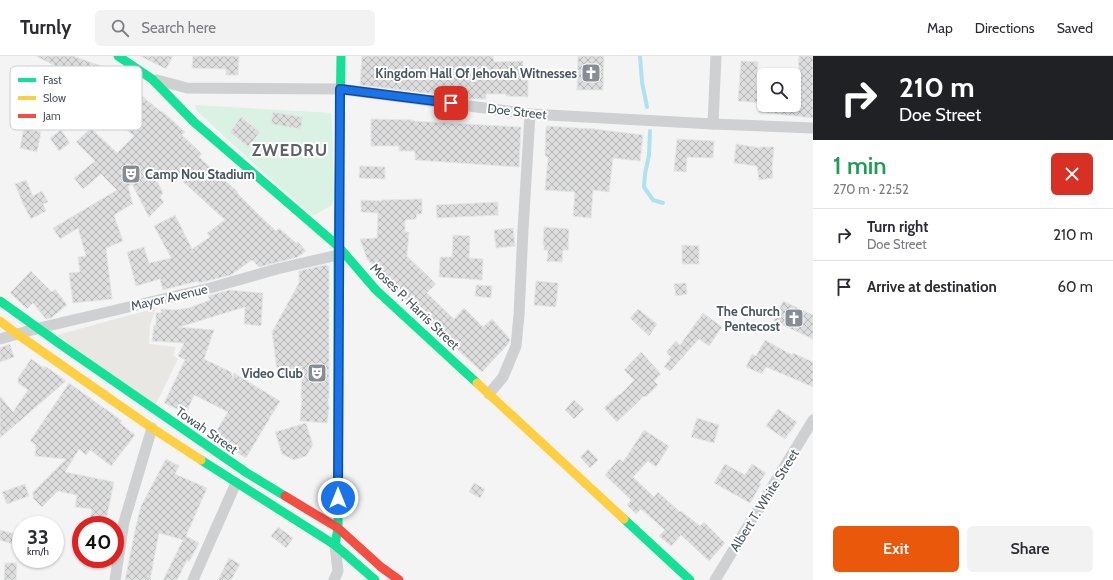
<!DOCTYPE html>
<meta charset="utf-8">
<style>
body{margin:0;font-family:Cabin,sans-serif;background:#f2f2f3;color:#2b2b33;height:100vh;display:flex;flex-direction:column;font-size:15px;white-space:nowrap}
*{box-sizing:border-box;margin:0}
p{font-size:13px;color:#7c7c81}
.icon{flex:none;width:22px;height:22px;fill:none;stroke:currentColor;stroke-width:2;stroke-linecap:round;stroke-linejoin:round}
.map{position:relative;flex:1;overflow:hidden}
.panel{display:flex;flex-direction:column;background:#fff;width:300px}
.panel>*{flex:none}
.top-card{background:#202124;color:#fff;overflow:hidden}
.controls{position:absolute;left:757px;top:12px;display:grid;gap:8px}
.controls a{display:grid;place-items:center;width:44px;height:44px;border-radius:6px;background:#fff;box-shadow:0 1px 3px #0004;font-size:20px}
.speed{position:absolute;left:12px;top:460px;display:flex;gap:8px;font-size:20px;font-weight:700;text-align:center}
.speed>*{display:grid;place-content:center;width:52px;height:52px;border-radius:50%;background:#fff;box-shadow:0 1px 3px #0004;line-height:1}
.speed small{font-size:10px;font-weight:400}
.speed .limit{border:6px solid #d22;background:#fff;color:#111}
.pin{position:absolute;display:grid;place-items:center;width:34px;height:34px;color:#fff;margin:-17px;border-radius:8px;box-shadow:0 2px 6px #0006}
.me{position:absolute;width:44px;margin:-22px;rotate:0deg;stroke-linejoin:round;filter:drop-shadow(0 0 3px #0008)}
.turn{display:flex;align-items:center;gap:14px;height:84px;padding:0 20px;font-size:18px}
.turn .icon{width:52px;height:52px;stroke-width:2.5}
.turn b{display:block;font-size:28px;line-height:34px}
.round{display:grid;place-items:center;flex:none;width:42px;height:42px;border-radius:6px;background:#f2f2f3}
.overview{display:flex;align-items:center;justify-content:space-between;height:68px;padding:0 20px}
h1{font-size:24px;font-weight:600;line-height:30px;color:#1e9e55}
.button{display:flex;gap:8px;margin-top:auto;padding:8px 20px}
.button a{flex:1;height:46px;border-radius:6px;background:#ea580c;color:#fff;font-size:16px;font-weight:600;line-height:46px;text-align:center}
.button a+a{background:#f2f2f3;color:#2b2b33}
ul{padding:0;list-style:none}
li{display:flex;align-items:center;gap:12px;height:52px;padding:0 20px;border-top:1px solid #e1e1e2}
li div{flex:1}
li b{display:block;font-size:15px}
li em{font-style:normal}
header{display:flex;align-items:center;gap:24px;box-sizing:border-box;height:56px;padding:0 20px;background:#fff;border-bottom:1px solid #e1e1e2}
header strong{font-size:19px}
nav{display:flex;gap:22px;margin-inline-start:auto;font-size:14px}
.search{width:280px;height:36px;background:#f2f2f3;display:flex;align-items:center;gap:10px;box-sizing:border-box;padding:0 14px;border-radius:6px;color:#7c7c81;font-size:15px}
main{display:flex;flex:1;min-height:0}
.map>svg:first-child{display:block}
.commercial{fill:#e8e7e3}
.grass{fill:#d9f2e3}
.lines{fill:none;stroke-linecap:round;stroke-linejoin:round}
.stream{stroke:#aee2f0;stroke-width:4}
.building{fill:url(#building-cross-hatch);stroke:#e5e6e7}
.street{stroke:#ced0d2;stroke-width:11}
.fast{stroke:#16e098;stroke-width:9}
.slow{stroke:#ffcf43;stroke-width:9}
.jam{stroke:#f24e42;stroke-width:9}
.route-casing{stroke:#114b97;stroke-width:10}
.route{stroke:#1a73e8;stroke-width:7}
.labels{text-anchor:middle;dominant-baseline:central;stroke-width:4;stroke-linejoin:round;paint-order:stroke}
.poi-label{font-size:13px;font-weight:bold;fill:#4a5661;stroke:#fff;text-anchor:end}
.street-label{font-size:13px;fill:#4a5661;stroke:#fff}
.district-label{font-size:17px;font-weight:bold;letter-spacing:1px;fill:#5f6368;stroke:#fff}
.key{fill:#fff;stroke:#c9ccd0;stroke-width:1}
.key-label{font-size:11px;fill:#4a5661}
</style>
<header>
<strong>Turnly</strong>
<div class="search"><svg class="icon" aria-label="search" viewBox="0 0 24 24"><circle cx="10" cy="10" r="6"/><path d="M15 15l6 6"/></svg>Search here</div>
<nav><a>Map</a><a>Directions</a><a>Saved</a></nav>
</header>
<main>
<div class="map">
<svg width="813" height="524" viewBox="0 0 813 524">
<defs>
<pattern id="building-cross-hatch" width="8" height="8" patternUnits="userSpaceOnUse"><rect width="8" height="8" fill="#ddddde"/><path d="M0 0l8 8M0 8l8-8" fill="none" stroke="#b5b6b7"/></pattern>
</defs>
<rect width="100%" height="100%" fill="#f4f4f4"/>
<polygon class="commercial" points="156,252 150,269 149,288 176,291 173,299 178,303 155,350 57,279"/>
<polygon class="grass" points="195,49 331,57 332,66 334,142 332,149 313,160 255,109 198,56 196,53"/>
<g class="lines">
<g class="stream">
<polyline points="640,0 642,26 647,51"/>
<polyline points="650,75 649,99 645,118 644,131 653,144 663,147"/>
</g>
</g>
<g class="building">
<polygon points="36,0 73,0 101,10 100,14 138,42 141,39 161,56 162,55 185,76 182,79 202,98 199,101 238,136 237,137 260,160 276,175 279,172 296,187 298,186 306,195 298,201 259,211 252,204 231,219 199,227 198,225 163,234 160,223 136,230 127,196 144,191 149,207 171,202 154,170 175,159 192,193 210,181 207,177 225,164 179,122 173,128 165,116 155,121 163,137 160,141 164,146 149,161 132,128 128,130 133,149 132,148 114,159 123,185 106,192 112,243 73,247 69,217 80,216 78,201 86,200 78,172 60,183 53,172 117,134 101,118 83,133 74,122 95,105 76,86 91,72 117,97 134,80 118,67 119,66 78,35 79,33 78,33 81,23"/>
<polygon points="140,0 173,0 166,13"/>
<polygon points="193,0 239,0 238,19 226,19 226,13 192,12"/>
<polygon points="362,0 493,0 494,6 523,5 523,24 528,24 528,41 506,40 506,38 486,38 486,43 468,43 468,41 449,40 450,37 426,37 360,29"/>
<polygon points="578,0 604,0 603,34 577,34"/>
<polygon points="799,0 813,0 813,62 759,56 760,49 794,49 794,27 798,27"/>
<polygon points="741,5 758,6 756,30 764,30 764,47 738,45"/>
<polygon points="273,56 302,61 301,73 271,68"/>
<polygon points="241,61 260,76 248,91 230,76"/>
<polygon points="371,63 413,64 413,65 521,71 519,111 415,104 415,95 399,95 399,90 371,90"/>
<polygon points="546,70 594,73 643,79 640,105 613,102 609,136 593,134 591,162 573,160 575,136 545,134 548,101 545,100"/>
<polygon points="24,72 41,76 37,96 20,92"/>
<polygon points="61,74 70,87 59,95 50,82"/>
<polygon points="677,83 714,85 713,102 687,101 686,116 674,115"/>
<polygon points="736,88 760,92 760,91 774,91 772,112 773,122 759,124 757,110 734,107"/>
<polygon points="360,110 385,111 385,123 359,122"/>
<polygon points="26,124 33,140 42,135 48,146 43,148 46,155 31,163 22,146 22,145 15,128"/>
<polygon points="422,143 422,158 417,158 416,163 405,164 405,176 409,176 407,200 436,228 427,237 454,263 464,252 483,271 492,263 510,283 509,287 482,316 390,231 391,229 367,203 360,183 377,182 378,157 361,156 361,144 382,145 382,144"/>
<polygon points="498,146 498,159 437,162 436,149"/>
<polygon points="544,171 569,173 568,194 563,194 562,206 547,205 548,194 544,194 544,189 543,189"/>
<polygon points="513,172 515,190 496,192 494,174"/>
<polygon points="453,179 470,180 469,202 483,203 482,224 439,221 440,201 452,201"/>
<polygon points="682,189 699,190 699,208 682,208"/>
<polygon points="325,209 329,210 329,343 328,343 329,353 327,367 300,365 302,342 301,342 302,310 297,318 287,321 283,320 278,317 277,314 272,276 299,227 299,215"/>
<polygon points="31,215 52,236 55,233 67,249 51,262 46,263 33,247 27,253 10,237"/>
<polygon points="536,225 558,227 556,251 534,249"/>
<polygon points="686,227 687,238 676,240 674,228"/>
<polygon points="476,229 492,230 491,242 475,240"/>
<polygon points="229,234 263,237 261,270 244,268 245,251 179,271 214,274 204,303 231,316 233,323 234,317 280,345 246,402 212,382 228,356 194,339 186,357 164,347 185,304 178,300 184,287 152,285 154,269 156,270 156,257 161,257 161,253 174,254 189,252 210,244 208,240"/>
<polygon points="783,245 813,259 813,283 774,265"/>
<polygon points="638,253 657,268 649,280 630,262"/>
<polygon points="703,257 722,271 709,290 699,283 670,315 664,311 671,301 666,296 676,285 680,289"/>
<polygon points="765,284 792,299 793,297 813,306 813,331 766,311 762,318 746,311 752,298 756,300"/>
<polygon points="10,288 14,301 0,306 0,292"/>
<polygon points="641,296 661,318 654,325 658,329 646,341 644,340 617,366 604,352 619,338 620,339 634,324 624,314"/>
<polygon points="31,303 44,312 45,310 66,325 0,382 0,340 13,356 28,334 18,327 18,322"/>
<polygon points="69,327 111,357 122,365 120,367 135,379 111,410 90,394 86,399 79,393 65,416 114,426 105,469 89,469 92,453 75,451 77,439 58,435 42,451 33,442 33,436 66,403 35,400 36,389 30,385"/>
<polygon points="574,344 584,353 574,363 565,354"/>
<polygon points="778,353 797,366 785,383 766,370"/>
<polygon points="697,362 719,369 714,387 691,381"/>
<polygon points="306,367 313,389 306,400 294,404 282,398 275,376"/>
<polygon points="644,374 669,390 656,411 648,405 633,421 654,441 658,436 680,456 681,455 700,470 704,466 725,487 709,505 681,479 671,490 659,480 665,474 641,453 636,458 627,449 631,444 605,419 619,403 623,406"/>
<polygon points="588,393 598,404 590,412 580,401"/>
<polygon points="166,403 179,410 175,418 207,432 186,480 199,487 189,506 187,504 177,524 163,524 183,484 159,477 150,524 125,524 136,470 141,450"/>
<polygon points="725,408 745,419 752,408 766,417 759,427 761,428 750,447 714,427"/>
<polygon points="474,427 485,433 480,442 469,436"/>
<polygon points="25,428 29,440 7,448 2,436"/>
<polygon points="278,471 293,482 286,492 271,480"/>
<polygon points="0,474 19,479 16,489 0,484"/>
<polygon points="229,502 240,508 231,524 218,524"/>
<polygon points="5,507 17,507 16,524 4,524"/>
</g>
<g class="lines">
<g class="street">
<polyline points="157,24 187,32 340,33 530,58 713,68 813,72"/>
<polyline points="713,68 716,0"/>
<polyline points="0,283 39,272 210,232 277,213 338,199"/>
<polyline points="489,338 503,321 516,290 519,259 523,174 530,58"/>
<polyline points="115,524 124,466 152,372"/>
<polyline points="193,524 236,427"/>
<polyline points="334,524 338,515 335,489"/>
<polyline points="715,524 813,364"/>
</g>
<g class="fast">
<polyline points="118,0 152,23 194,66 338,190 376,234 477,327"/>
<polyline points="0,245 60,288 247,417 285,440"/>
<polyline points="201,404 335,489 375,524"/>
<polyline points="624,463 690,524"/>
<polyline points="335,489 338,472 338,199 341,0"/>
</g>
<g class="slow">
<polyline points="0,265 17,278 152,372 201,404"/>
<polyline points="477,327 624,463"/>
</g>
<polyline class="jam" points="285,440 338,472 381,511 399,524"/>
</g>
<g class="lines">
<g class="route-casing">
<polyline id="route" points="338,442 340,33 451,47"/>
</g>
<use href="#route" class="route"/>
</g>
<defs>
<g id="church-square" transform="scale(1)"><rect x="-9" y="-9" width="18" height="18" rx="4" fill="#868d94" stroke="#fff"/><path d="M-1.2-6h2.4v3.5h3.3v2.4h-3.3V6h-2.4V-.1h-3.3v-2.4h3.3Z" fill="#fff"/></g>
<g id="theatre-square" transform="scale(1)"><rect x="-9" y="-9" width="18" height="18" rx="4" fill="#868d94" stroke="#fff"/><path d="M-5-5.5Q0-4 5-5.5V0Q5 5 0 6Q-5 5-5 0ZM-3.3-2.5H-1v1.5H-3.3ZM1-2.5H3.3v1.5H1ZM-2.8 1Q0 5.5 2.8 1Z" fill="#fff"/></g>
</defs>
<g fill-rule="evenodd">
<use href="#church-square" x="591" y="17"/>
<use href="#theatre-square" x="131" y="118"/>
<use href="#church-square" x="794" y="262"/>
<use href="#theatre-square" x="317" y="317"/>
</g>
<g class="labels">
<g class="poi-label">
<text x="577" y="17">Kingdom Hall Of Jehovah Witnesses</text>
<text x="145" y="118" text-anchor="start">Camp Nou Stadium</text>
<text x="780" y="255">The Church<tspan x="780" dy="15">Pentecost</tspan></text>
<text x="303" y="317">Video Club</text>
</g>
<g class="street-label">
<text transform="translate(517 55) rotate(6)">Doe Street</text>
<text transform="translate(169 241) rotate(-13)">Mayor Avenue</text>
<text transform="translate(415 250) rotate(44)">Moses P. Harris Street</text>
<text transform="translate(207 374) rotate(35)">Towah Street</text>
<text transform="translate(764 444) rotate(-58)">Albert T. White Street</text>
</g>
<g class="district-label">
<text x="290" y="94">ZWEDRU</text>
</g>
</g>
<rect x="10" y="10" width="132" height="64" rx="6" class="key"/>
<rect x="18" y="22" width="18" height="4" fill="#16e098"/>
<rect x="18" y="40" width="18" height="4" fill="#ffcf43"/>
<rect x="18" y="58" width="18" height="4" fill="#f24e42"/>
<g class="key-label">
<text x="43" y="28">Fast</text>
<text x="43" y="46">Slow</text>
<text x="43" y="64">Jam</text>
</g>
</svg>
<div class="controls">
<a><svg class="icon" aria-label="search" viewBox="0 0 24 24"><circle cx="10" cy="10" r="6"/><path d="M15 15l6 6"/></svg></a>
</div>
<div class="speed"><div>33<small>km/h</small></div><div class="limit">40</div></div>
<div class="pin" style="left:451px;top:47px;background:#d93025"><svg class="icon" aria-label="arrive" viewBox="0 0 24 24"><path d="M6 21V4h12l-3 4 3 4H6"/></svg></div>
<svg class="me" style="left:338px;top:442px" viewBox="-20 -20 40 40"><circle r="17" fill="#1a73e8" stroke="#fff" stroke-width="3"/><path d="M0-11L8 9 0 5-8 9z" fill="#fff"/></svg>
</div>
<section class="panel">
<div class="top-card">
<div class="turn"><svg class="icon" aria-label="right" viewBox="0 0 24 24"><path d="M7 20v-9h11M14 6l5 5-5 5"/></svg><div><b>210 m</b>Doe Street</div></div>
</div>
<div class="overview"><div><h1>1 min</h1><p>270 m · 22:52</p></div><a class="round" style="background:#d93025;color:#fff"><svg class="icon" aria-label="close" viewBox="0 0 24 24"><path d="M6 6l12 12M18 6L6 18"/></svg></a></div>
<ul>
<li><svg class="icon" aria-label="right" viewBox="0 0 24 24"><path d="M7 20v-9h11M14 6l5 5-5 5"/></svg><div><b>Turn right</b><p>Doe Street</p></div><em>210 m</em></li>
<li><svg class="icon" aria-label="arrive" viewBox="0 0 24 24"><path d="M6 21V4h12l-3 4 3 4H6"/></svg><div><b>Arrive at destination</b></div><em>60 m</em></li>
</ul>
<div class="button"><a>Exit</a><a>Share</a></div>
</section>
</main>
